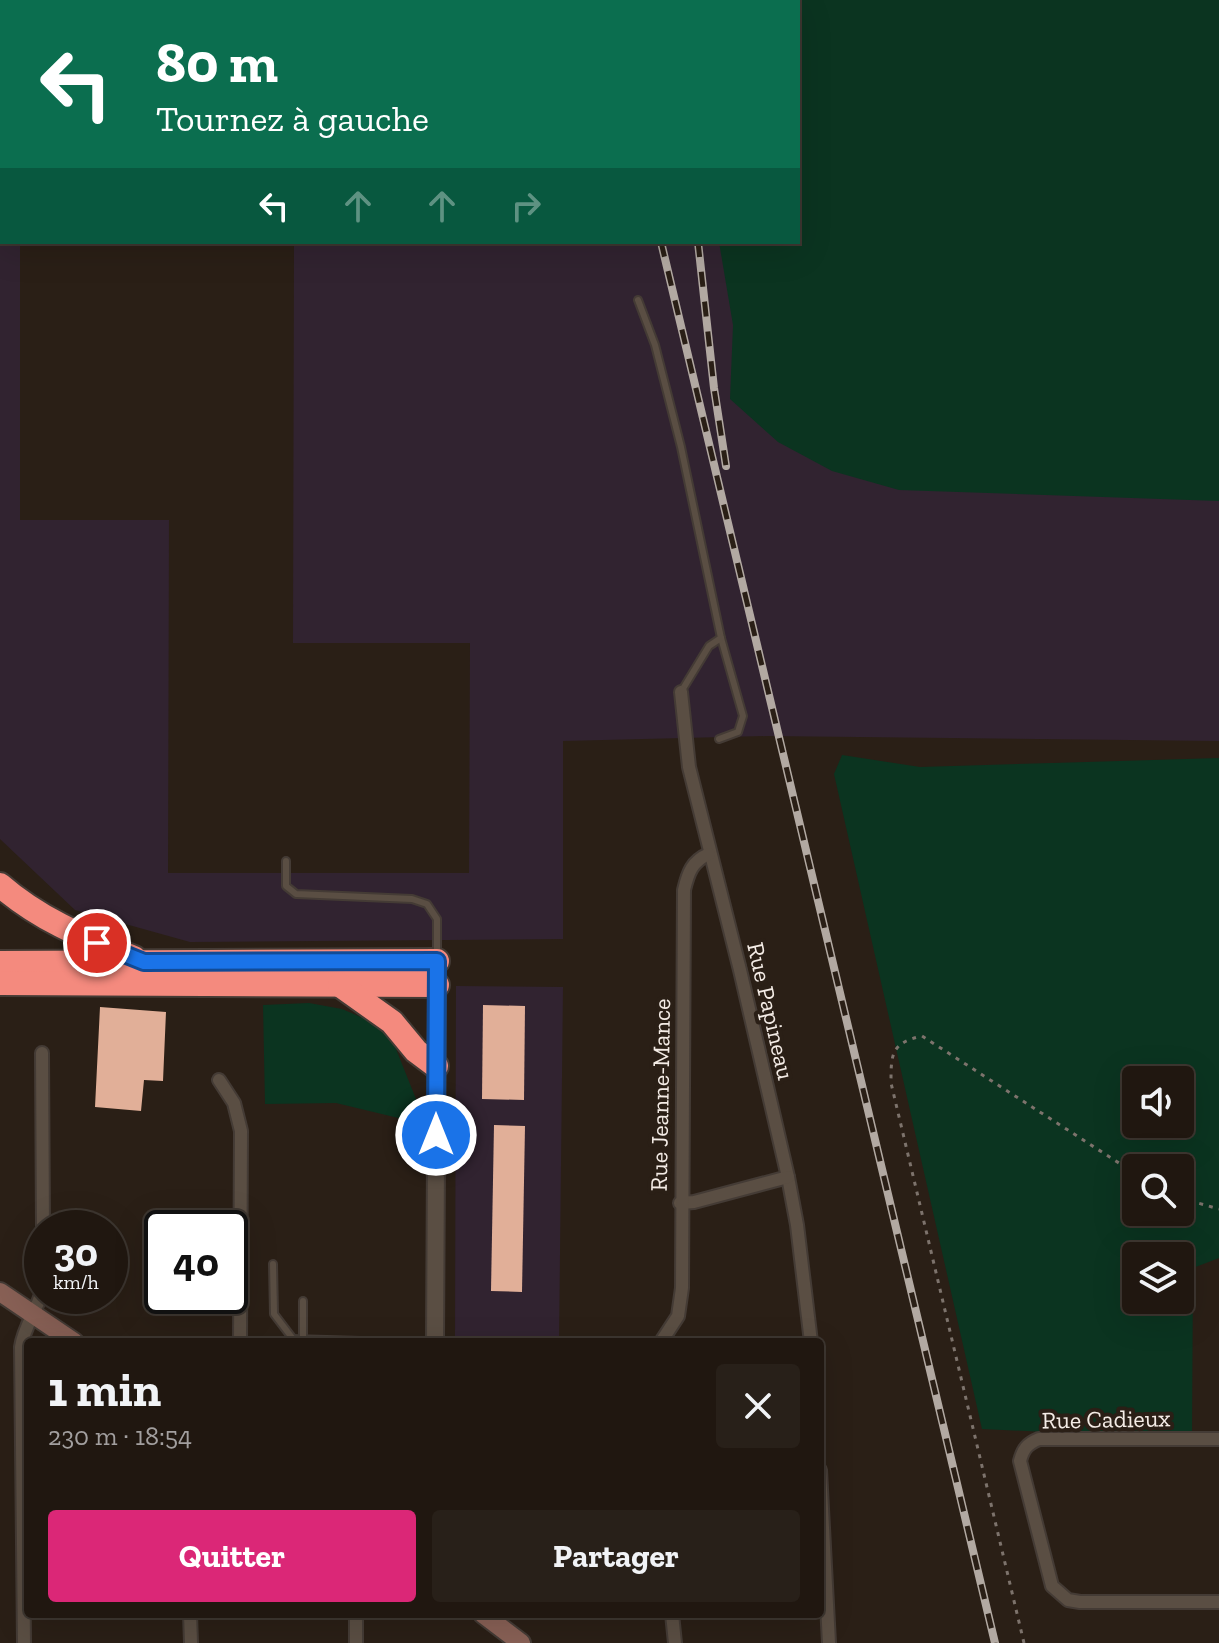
<!DOCTYPE html>
<html lang="fr">
<meta charset="utf-8">
<style>
body{margin:0;font-family:"Zilla Slab",serif;background:#282019;color:#f1f3f6;height:100vh;display:flex;flex-direction:column;font-size:30px;white-space:nowrap}
*{box-sizing:border-box;margin:0}
p{font-size:26px;color:#a29f9f}
.icon{flex:none;width:44px;height:44px;fill:none;stroke:currentColor;stroke-width:2;stroke-linecap:round;stroke-linejoin:round}
.map{position:relative;flex:1;overflow:hidden}
.drawer{position:absolute;left:24px;top:1338px;width:800px;height:280px;display:flex;flex-direction:column;background:#201710;border-radius:8px;box-shadow:0 8px 32px #0002,0 0 0 2px #3d3630}
.drawer>*{flex:none}
.banner{position:absolute;left:0px;top:0px;width:800px;height:244px;box-shadow:0 8px 32px #0002,0 0 0 2px #3d3630;background:#0b6e4f;color:#fff;overflow:hidden}
.tools{position:absolute;left:1122px;top:1066px;display:grid;gap:16px}
.tools a{display:grid;place-items:center;width:72px;height:72px;border-radius:8px;background:#201710;box-shadow:0 8px 32px #0002,0 0 0 2px #3d3630;font-size:40px}
.speed{position:absolute;left:24px;top:1210px;display:flex;gap:16px;font-size:40px;font-weight:700;text-align:center}
.speed>*{display:grid;place-content:center;width:104px;height:104px;border-radius:50%;background:#201710;box-shadow:0 8px 32px #0002,0 0 0 2px #3d3630;line-height:1}
.speed small{font-size:20px;font-weight:400}
.speed .limit{border:4px solid #111;border-radius:12px;background:#fff;color:#111}
.pin{position:absolute;display:grid;place-items:center;width:68px;height:68px;color:#fff;margin:-34px;border:4px solid #fff;border-radius:50%;box-shadow:0 2px 8px #0007}
.me{position:absolute;width:88px;margin:-44px;rotate:0deg;stroke-linejoin:round;filter:drop-shadow(0 0 6px #0008)}
.turn{display:flex;align-items:center;gap:28px;height:168px;padding:0 24px;font-size:36px}
.turn .icon{width:104px;height:104px;stroke-width:2.5}
.turn b{display:block;font-size:56px;line-height:68px}
.lanes{display:flex;align-items:center;height:76px;padding:0 24px;background:#0003;justify-content:center;gap:40px;direction:ltr}
.lanes .off{opacity:.35}
.round{display:grid;place-items:center;flex:none;width:84px;height:84px;border-radius:8px;background:#282019}
.overview{display:flex;align-items:center;justify-content:space-between;height:136px;padding:0 24px}
h1{font-size:48px;font-weight:700;line-height:60px}
.action{display:flex;gap:16px;margin-top:auto;padding:16px 24px}
.action a{flex:1;height:92px;border-radius:8px;background:#db2777;color:#fff;font-size:32px;font-weight:700;line-height:92px;text-align:center}
.action a+a{background:#282019;color:#f1f3f6}
.map>svg:first-child{display:block}
.industrial{fill:#312330;fill-rule:evenodd}
.green{fill:#0b3420;fill-rule:evenodd}
.building{fill:#e1af98}
.lines{fill:none;stroke-linecap:round;stroke-linejoin:round}
.service-casing{stroke:#443b35;stroke-width:10}
.minor-casing{stroke:#443b35;stroke-width:16}
.tertiary-casing{stroke:#443b35;stroke-width:20}
.secondary-casing{stroke:#443b35;stroke-width:22}
.motorway-casing{stroke:#443b35;stroke-width:28}
.path{stroke:#7d736c;stroke-width:3;stroke-dasharray:4 6;stroke-linecap:butt}
.service{stroke:#5a4e43;stroke-width:6}
.minor{stroke:#5a4e43;stroke-width:12}
.tertiary{stroke:#5a4e43;stroke-width:16}
.secondary{stroke:#886055;stroke-width:18}
.motorway{stroke:#f48a7e;stroke-width:24}
.rail-casing{stroke:#b2a9a2;stroke-width:8}
.rail{stroke:#2a1f16;stroke-width:5;stroke-dasharray:15;stroke-linecap:butt}
.route-casing{stroke:#114b97;stroke-width:20}
.route{stroke:#1a73e8;stroke-width:14}
.labels{text-anchor:middle;dominant-baseline:central;stroke-width:8;stroke-linejoin:round;paint-order:stroke}
.street-label{font-size:24px;fill:#f4ece6;stroke:#2a1f16}
</style>
<div class="map">
<svg width="1219" height="1643" viewBox="0 0 1219 1643">
<rect width="100%" height="100%" fill="#2a1f16"/>
<g class="industrial">
<path d="M0,0h1219v741l-451,-5 -205,5v198l-373,3 -115,-32 -75,-71zM2,2h796v240h-504l-1,401h177l-1,230h-301l1,-353h-149v-278h-18z"/>
<polygon points="456,986 563,987 559,1342 455,1342"/>
</g>
<g class="green">
<polygon points="659,0 1219,0 1219,501 899,490 832,471 778,442 730,399 733,325 719,242 798,242 798,2"/>
<path d="M842,755l78,12 299,-9v500l-26,10 -1,171 -210,-10 -148,-655zM1136,1080h44v44h-44zM1136,1168h44v44h-44zM1136,1256h44v44h-44z"/>
<polygon points="309,1003 342,1009 370,1021 392,1039 416,1099 415,1122 336,1103 265,1104 263,1005"/>
</g>
<g class="building">
<polygon points="483,1005 525,1006 524,1100 482,1099"/>
<polygon points="100,1007 166,1012 163,1081 144,1080 141,1111 95,1107"/>
<polygon points="494,1125 525,1126 522,1292 491,1291"/>
</g>
<g class="lines">
<g class="service-casing">
<g id="service">
<polyline points="638,300 655,345 681,447 721,638 743,716 738,732 719,739"/>
<polyline points="681,692 709,646 721,638"/>
<polyline points="286,861 286,886 296,894 412,899 427,904 437,919 437,957"/>
<polyline points="273,1264 274,1314 293,1339"/>
<polyline points="303,1339 303,1301"/>
<polyline points="293,1342 293,1339 395,1342"/>
</g>
</g>
<g class="minor-casing">
<g id="minor">
<polyline points="681,692 689,767 740,970 788,1177 797,1225 811,1342"/>
<polyline points="42,1053 43,1228"/>
<polyline points="219,1080 234,1103 241,1131 240,1342"/>
<polyline points="680,1203 694,1202 788,1177"/>
<path d="M661,1342l17,-26 4,-28 2,-398c4,-17 8,-29 25,-36"/>
<path d="M1219,1439h-180c-12,5 -16,10 -19,22l32,125 16,14 12,2h139"/>
<polyline points="820,1470 829,1643"/>
<polyline points="190,1614 191,1643"/>
<polyline points="356,1614 356,1643"/>
<polyline points="672,1614 675,1643"/>
<path d="M24,1643l-3,-296c3,-21 16,-36 21,-56"/>
</g>
</g>
<g class="tertiary-casing">
<polyline id="tertiary" points="435,1342 437,978"/>
</g>
<g class="secondary-casing">
<g id="secondary">
<polyline points="0,1292 74,1342"/>
<polyline points="483,1614 521,1643"/>
</g>
</g>
<g class="motorway-casing">
<g id="motorway">
<path d="M0,885c40,35 86,53 134,73"/>
<polyline points="0,963 437,961"/>
<polyline points="0,983 437,985"/>
<polyline points="340,985 392,1022 416,1051 436,1066"/>
</g>
</g>
<g class="path">
<polyline points="1180,1198 1219,1209"/>
<path d="M1024,1643l-133,-560c0,-29 0,-40 31,-47l214,138"/>
</g>
<use href="#service" class="service"/>
<use href="#minor" class="minor"/>
<use href="#tertiary" class="tertiary"/>
<use href="#secondary" class="secondary"/>
<use href="#motorway" class="motorway"/>
<g class="rail-casing">
<g id="rail">
<polyline points="603,0 604,2"/>
<polyline points="643,0 644,2"/>
<polyline points="661,242 995,1643"/>
<polyline points="698,242 714,388 726,466"/>
</g>
</g>
<use href="#rail" class="rail"/>
</g>
<g class="lines">
<g class="route-casing">
<polyline id="route" points="97,943 144,962 437,961 436,1135"/>
</g>
<use href="#route" class="route"/>
</g>
<g class="labels">
<g class="street-label">
<text transform="translate(771 1011) rotate(77)">Rue Papineau</text>
<text transform="translate(660 1095) rotate(-89)">Rue Jeanne-Mance</text>
<text transform="translate(1106 1419) rotate(-1)">Rue Cadieux</text>
</g>
</g>
</svg>
<div class="tools">
<a><svg class="icon" aria-label="sound" viewBox="0 0 24 24"><path d="M4 9h4l5-4v14l-5-4H4zM17 9q2 3 0 6"/></svg></a>
<a><svg class="icon" aria-label="search" viewBox="0 0 24 24"><circle cx="10" cy="10" r="6"/><path d="M15 15l6 6"/></svg></a>
<a><svg class="icon" aria-label="layers" viewBox="0 0 24 24"><path d="M12 4l9 5-9 5-9-5zM3 14l9 5 9-5"/></svg></a>
</div>
<div class="speed"><div>30<small>km/h</small></div><div class="limit">40</div></div>
<div class="pin" style="left:97px;top:943px;background:#d93025"><svg class="icon" aria-label="arrive" viewBox="0 0 24 24"><path d="M6 21V4h12l-3 4 3 4H6"/></svg></div>
<svg class="me" style="left:436px;top:1135px" viewBox="-20 -20 40 40"><circle r="17" fill="#1a73e8" stroke="#fff" stroke-width="3"/><path d="M0-11L8 9 0 5-8 9z" fill="#fff"/></svg>
<div class="banner">
<div class="turn"><svg class="icon" aria-label="left" viewBox="0 0 24 24"><path d="M17 20v-9H6M10 6l-5 5 5 5"/></svg><div><b>80 m</b>Tournez à gauche</div></div>
<div class="lanes"><svg class="icon" aria-label="left" viewBox="0 0 24 24"><path d="M17 20v-9H6M10 6l-5 5 5 5"/></svg><svg class="icon off" aria-label="ahead" viewBox="0 0 24 24"><path d="M12 20V5M6 11l6-6 6 6"/></svg><svg class="icon off" aria-label="ahead" viewBox="0 0 24 24"><path d="M12 20V5M6 11l6-6 6 6"/></svg><svg class="icon off" aria-label="right" viewBox="0 0 24 24"><path d="M7 20v-9h11M14 6l5 5-5 5"/></svg></div>
</div>
<section class="drawer">
<div class="overview"><div><h1>1 min</h1><p>230 m · 18:54</p></div><a class="round"><svg class="icon" aria-label="close" viewBox="0 0 24 24"><path d="M6 6l12 12M18 6L6 18"/></svg></a></div>
<div class="action"><a>Quitter</a><a>Partager</a></div>
</section>
</div>
